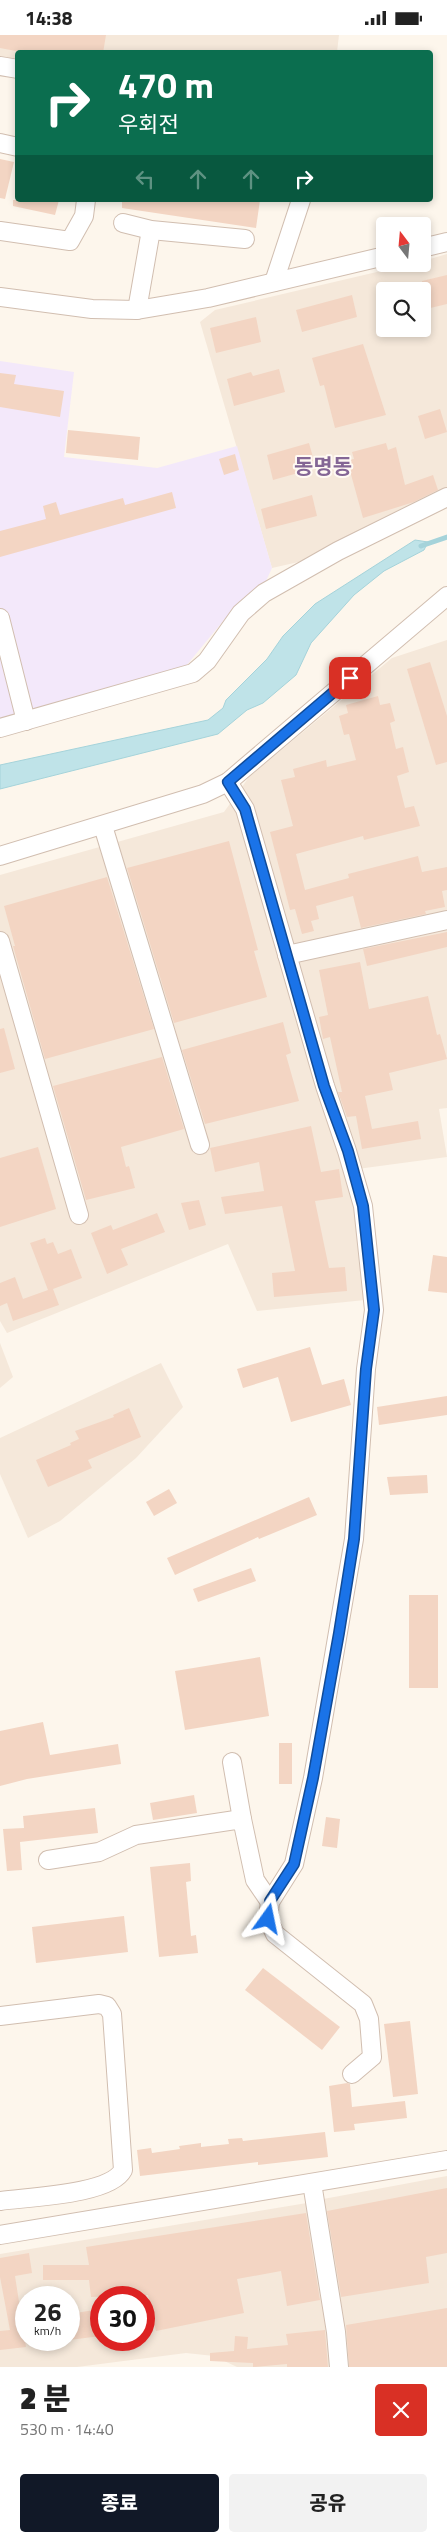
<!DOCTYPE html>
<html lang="ko">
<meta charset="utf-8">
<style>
body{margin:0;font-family:"Titillium Web","Noto Sans KR",sans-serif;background:#f2f2f2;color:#222;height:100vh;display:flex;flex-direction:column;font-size:19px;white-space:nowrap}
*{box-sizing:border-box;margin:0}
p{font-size:16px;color:#767676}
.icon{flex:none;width:28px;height:28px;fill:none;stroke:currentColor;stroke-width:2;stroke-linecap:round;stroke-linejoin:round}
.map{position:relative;height:2332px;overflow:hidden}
.sheet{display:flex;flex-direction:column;background:#fff;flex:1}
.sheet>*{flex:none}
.banner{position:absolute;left:15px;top:15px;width:418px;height:152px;border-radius:5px;box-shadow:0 2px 8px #0003;background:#0b6e4f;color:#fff;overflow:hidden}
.needle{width:32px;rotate:344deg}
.tools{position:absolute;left:376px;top:182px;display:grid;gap:10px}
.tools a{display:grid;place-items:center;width:55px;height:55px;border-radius:5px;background:#fff;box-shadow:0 2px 8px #0003;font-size:25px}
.speed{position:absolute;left:15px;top:2251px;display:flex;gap:10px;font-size:25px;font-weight:700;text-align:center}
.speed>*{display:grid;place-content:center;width:65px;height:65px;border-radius:50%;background:#fff;box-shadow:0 2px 8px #0003;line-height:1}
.speed small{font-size:12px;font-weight:400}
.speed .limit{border:8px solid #d22;background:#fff;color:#111}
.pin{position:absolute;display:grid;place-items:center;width:42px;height:42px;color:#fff;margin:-21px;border-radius:10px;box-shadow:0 2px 8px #0006}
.me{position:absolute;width:55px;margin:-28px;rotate:12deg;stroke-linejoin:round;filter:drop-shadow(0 0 4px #0008)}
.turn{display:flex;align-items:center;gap:18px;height:105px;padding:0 20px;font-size:22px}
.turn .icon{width:65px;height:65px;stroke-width:2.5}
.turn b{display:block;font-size:35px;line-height:42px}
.lanes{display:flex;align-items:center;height:48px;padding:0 20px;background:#0003;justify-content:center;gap:25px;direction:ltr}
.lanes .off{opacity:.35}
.round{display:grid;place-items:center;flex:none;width:52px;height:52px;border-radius:5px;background:#f2f2f2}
.overview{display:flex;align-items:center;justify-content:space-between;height:85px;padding:0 20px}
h1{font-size:30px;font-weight:800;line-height:38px}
.button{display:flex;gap:10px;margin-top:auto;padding:10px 20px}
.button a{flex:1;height:58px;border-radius:5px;background:#111827;color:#fff;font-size:20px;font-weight:800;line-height:58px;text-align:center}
.button a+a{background:#f2f2f2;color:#222}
.status{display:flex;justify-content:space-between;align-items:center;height:35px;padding:0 25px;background:#fff;direction:ltr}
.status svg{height:14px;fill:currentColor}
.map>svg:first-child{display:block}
.residential{fill:#f5e8da;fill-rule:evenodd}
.education{fill:#f3e8fa}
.water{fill:#bfe3e8;stroke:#a5d3da}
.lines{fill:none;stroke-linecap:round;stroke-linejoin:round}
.stream{stroke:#a5d3da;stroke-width:5}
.building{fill:#f3d5c3}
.minor-casing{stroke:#d1beb0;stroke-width:20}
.minor{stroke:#fff;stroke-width:18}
.route-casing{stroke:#114b97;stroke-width:12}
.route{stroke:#1a73e8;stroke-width:9}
.labels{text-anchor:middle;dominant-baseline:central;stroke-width:4;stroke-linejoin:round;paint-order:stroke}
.quarter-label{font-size:21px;font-weight:bold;fill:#846695;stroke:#fffaf3}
</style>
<div class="status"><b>14:38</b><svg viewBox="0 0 49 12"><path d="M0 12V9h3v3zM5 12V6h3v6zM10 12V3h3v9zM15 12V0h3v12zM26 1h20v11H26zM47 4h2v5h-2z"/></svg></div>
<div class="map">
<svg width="447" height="2332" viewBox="0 0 447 2332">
<rect width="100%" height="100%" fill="#fdf6ec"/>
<g class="residential">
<polygon points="0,0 339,0 337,17 18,18 17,24 0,22"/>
<path d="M447,219v233l-6,9 -138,65 -31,7 -72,-246 15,-12 196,-46h11l1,-3zM385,256h37v38h-37z"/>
<polygon points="447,605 447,1073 439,1074 447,1122 350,1135 365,1265 257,1276 228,1209 7,1298 0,1286 0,840 224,777 249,742 392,623"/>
<polygon points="0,1308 13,1342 0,1353"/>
<polygon points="161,1328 183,1372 136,1423 60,1486 28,1503 0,1439 0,1403"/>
<polygon points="447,2141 447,2332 341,2332 318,2165"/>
<path d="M313,2167l24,165h-100l-23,-11 -28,-3 -109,14h-77v-113zM26,2262h43v43h-43zM101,2262h43v43h-43z"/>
</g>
<polygon class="education" points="0,326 74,337 64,422 157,433 237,411 272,533 266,546 238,568 186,631 0,683"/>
<polygon class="water" points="415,505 428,507 424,515 384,536 354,560 311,608 296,640 263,668 247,675 218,699 0,754 0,730 208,685 223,673 226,665 267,624 283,601 315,569"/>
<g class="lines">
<polyline class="stream" points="421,511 447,502"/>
</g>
<g class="building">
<polygon points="0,0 106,0 103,18 26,18 0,13"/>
<polygon points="0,124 14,127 5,164 0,163"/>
<polygon points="13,165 59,165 55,180 13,171"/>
<polygon points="122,165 260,165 256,193 122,173"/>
<polygon points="447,240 447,269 422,275 422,246"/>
<polygon points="352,260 357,282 302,297 296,275"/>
<polygon points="256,282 261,307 216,318 210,293"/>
<polygon points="363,309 386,380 335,393 324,350 320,351 312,323"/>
<polygon points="279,334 285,357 234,371 227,344 251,337 253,341"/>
<polygon points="0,338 16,340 14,349 64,356 60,382 0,372"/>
<polygon points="440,374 447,397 425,404 418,381"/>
<polygon points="68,395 140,402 138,425 66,418"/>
<polygon points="309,408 316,433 273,445 267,420"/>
<polygon points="386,408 388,415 396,412 405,450 433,440 438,455 414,467 363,483 347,425 354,424 352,417"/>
<polygon points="235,419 239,435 224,440 219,424"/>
<polygon points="172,457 176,473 0,522 0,496 46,484 43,471 56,467 60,480 123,463 125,470"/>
<polygon points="312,460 317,481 266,494 261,474"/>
<polygon points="430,627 447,681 447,727 436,730 407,634"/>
<polygon points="378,661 380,670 390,668 395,686 390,688 396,714 403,712 409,737 397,741 405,773 414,771 420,791 364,805 363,801 296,819 305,855 349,843 348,839 418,821 422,837 447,832 447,855 442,856 445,872 425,876 426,879 361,893 353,861 316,871 319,884 311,886 314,896 302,899 295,874 290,875 270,797 293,791 281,745 295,742 293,734 326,725 327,732 356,725 349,699 344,700 339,681 348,678 346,670"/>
<polygon points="229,806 258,915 254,916 267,962 174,988 127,833"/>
<polygon points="107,842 154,994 45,1024 13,911 15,911 4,871"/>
<polygon points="447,897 447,912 367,931 363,914"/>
<polygon points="360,927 369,974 428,961 437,1000 440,999 447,1024 389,1038 393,1055 365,1061 372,1094 418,1086 421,1104 362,1114 356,1081 347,1082 338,1057 342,1057 330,1002 323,1004 319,982 328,980 319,935"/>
<polygon points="283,987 291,1018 286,1020 299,1066 205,1089 182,1015"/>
<polygon points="4,993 15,1034 0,1038 0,994"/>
<polygon points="162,1022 184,1094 121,1112 126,1132 129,1131 135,1153 86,1165 53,1051"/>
<polygon points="311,1091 321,1137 339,1134 343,1162 315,1166 329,1233 345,1232 347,1256 274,1262 272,1238 295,1236 282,1171 225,1179 221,1162 264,1156 259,1127 215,1137 210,1113"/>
<polygon points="38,1112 56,1174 0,1192 0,1123"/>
<polygon points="199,1165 206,1190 189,1195 181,1168"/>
<polygon points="157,1178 165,1197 121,1214 128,1230 107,1239 91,1198 111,1190 113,1195"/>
<polygon points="45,1203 47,1209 53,1207 58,1219 71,1214 82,1243 53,1254 59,1270 13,1286 7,1268 0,1271 0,1248 15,1242 23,1264 48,1255 30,1208"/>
<polygon points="433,1220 447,1222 447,1258 428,1256"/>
<polygon points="310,1312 322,1350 344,1344 351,1370 291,1387 278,1342 243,1353 237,1334"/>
<polygon points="447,1361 447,1380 379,1390 377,1372"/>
<polygon points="129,1373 141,1402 88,1425 92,1433 48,1452 36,1425 71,1410 70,1408 79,1404 75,1396 114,1382 113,1380"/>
<polygon points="427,1440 428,1458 390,1460 387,1442"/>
<polygon points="169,1454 177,1468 154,1481 146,1467"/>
<polygon points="309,1462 317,1480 259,1504 258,1502 175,1540 167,1523"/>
<polygon points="251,1533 256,1546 198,1567 193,1554"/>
<rect x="409" y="1560" width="29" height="93"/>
<polygon points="260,1622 269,1681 185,1695 175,1636"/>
<polygon points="43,1687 50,1720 118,1709 121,1729 27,1744 0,1751 0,1696"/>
<rect x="279" y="1708" width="13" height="41"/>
<polygon points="194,1760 197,1778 153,1785 150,1768"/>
<polygon points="95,1773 98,1798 20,1807 22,1835 7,1836 3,1794 24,1793 23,1781"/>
<polygon points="326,1782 340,1784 337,1813 322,1811"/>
<polygon points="190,1828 191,1846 186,1847 191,1901 196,1900 198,1918 159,1922 150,1832"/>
<polygon points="124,1881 128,1917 36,1928 32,1892"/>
<polygon points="263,1933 340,1992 322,2015 245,1955"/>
<polygon points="410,1986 418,2059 393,2062 384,1989"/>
<polygon points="347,2048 350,2049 352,2072 405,2066 407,2083 354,2089 355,2095 334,2097 329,2051"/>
<polygon points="325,2097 328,2122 258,2130 258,2127 140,2141 137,2115 151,2113 152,2118 180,2114 179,2111 201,2108 201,2112 229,2109 228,2104 242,2103 243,2106"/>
<polygon points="447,2153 447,2218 426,2222 429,2248 341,2262 327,2176"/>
<polygon points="306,2178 320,2265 287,2271 281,2236 237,2244 244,2278 156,2296 148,2260 91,2262 89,2245 43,2245 43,2230 89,2230 86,2212"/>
<polygon points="29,2218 32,2238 15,2241 26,2312 0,2315 0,2296 10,2295 0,2242 0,2223"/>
<polygon points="447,2273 447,2332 349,2332 346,2290"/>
<polygon points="101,2274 101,2301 69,2305 69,2279"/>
<polygon points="325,2295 328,2332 287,2332 287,2329 253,2332 253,2328 210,2326 210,2318 234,2316 235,2301 248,2302 247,2314 288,2310 286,2299"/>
</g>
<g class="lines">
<g class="minor-casing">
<g id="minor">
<polyline points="0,31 18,34"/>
<polyline points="0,108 18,112"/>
<polyline points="123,188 151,195 245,204"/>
<polyline points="0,196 70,206 84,181 86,165"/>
<polyline points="422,213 447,207"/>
<polyline points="274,247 301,165"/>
<polyline points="0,262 92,274 137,275 208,263 385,221"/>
<polyline points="137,275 151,195"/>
<polyline points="0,583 26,686"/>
<polyline points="0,693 193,638 207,626 241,578 264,558 338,516 447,462"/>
<polyline points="228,747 245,774 325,1051 347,1116 363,1171 374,1275 366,1334 354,1504 313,1743 294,1829 270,1867 268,1884 275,1899 363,1969 369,1984 372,2022 352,2039"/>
<polyline points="103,791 200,1110"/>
<polyline points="0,821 203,759 228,747 447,561"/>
<polyline points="0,906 79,1180"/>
<polyline points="287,920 447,885"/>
<polyline points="232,1727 242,1784"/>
<polyline points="48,1825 99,1817 136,1800 242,1784 255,1845 270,1867"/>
<path d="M0,1981l99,-12 8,2 5,8 11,156c-13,25 -96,27 -123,31"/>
<polyline points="312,2148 336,2297 339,2332"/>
<polyline points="0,2200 447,2125"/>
</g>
</g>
<use href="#minor" class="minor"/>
</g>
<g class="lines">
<g class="route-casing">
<polyline id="route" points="268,1884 270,1866 294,1829 313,1743 339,1598 354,1504 366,1334 374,1275 363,1171 348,1116 324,1051 245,774 228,747 350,643"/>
</g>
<use href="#route" class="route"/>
</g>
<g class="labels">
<g class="quarter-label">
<text x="323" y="431">동명동</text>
</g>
</g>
</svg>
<div class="tools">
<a><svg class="needle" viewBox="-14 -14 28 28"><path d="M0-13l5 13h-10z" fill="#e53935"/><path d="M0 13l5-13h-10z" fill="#767676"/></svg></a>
<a><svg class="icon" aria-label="search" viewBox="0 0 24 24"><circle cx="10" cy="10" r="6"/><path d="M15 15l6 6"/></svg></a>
</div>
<div class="speed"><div>26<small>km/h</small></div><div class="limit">30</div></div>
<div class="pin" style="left:350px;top:643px;background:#d93025"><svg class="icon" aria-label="arrive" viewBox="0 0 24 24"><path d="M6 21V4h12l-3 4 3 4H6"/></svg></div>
<svg class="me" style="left:268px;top:1884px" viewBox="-20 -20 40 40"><path d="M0-17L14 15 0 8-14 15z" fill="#1a73e8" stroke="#fff" stroke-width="4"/></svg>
<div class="banner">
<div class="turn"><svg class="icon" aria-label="right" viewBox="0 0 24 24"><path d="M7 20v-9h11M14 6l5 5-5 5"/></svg><div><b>470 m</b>우회전</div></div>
<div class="lanes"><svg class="icon off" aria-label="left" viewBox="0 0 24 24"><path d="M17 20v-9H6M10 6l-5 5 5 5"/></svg><svg class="icon off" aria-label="ahead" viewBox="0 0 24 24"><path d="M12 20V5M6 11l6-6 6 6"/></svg><svg class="icon off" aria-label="ahead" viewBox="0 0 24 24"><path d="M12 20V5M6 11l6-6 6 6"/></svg><svg class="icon" aria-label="right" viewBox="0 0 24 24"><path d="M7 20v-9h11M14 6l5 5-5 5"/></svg></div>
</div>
</div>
<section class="sheet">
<div class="overview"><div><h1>2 분</h1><p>530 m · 14:40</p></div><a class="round" style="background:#d93025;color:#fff"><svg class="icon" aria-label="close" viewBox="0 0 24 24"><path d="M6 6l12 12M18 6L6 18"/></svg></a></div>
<div class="button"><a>종료</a><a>공유</a></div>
</section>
